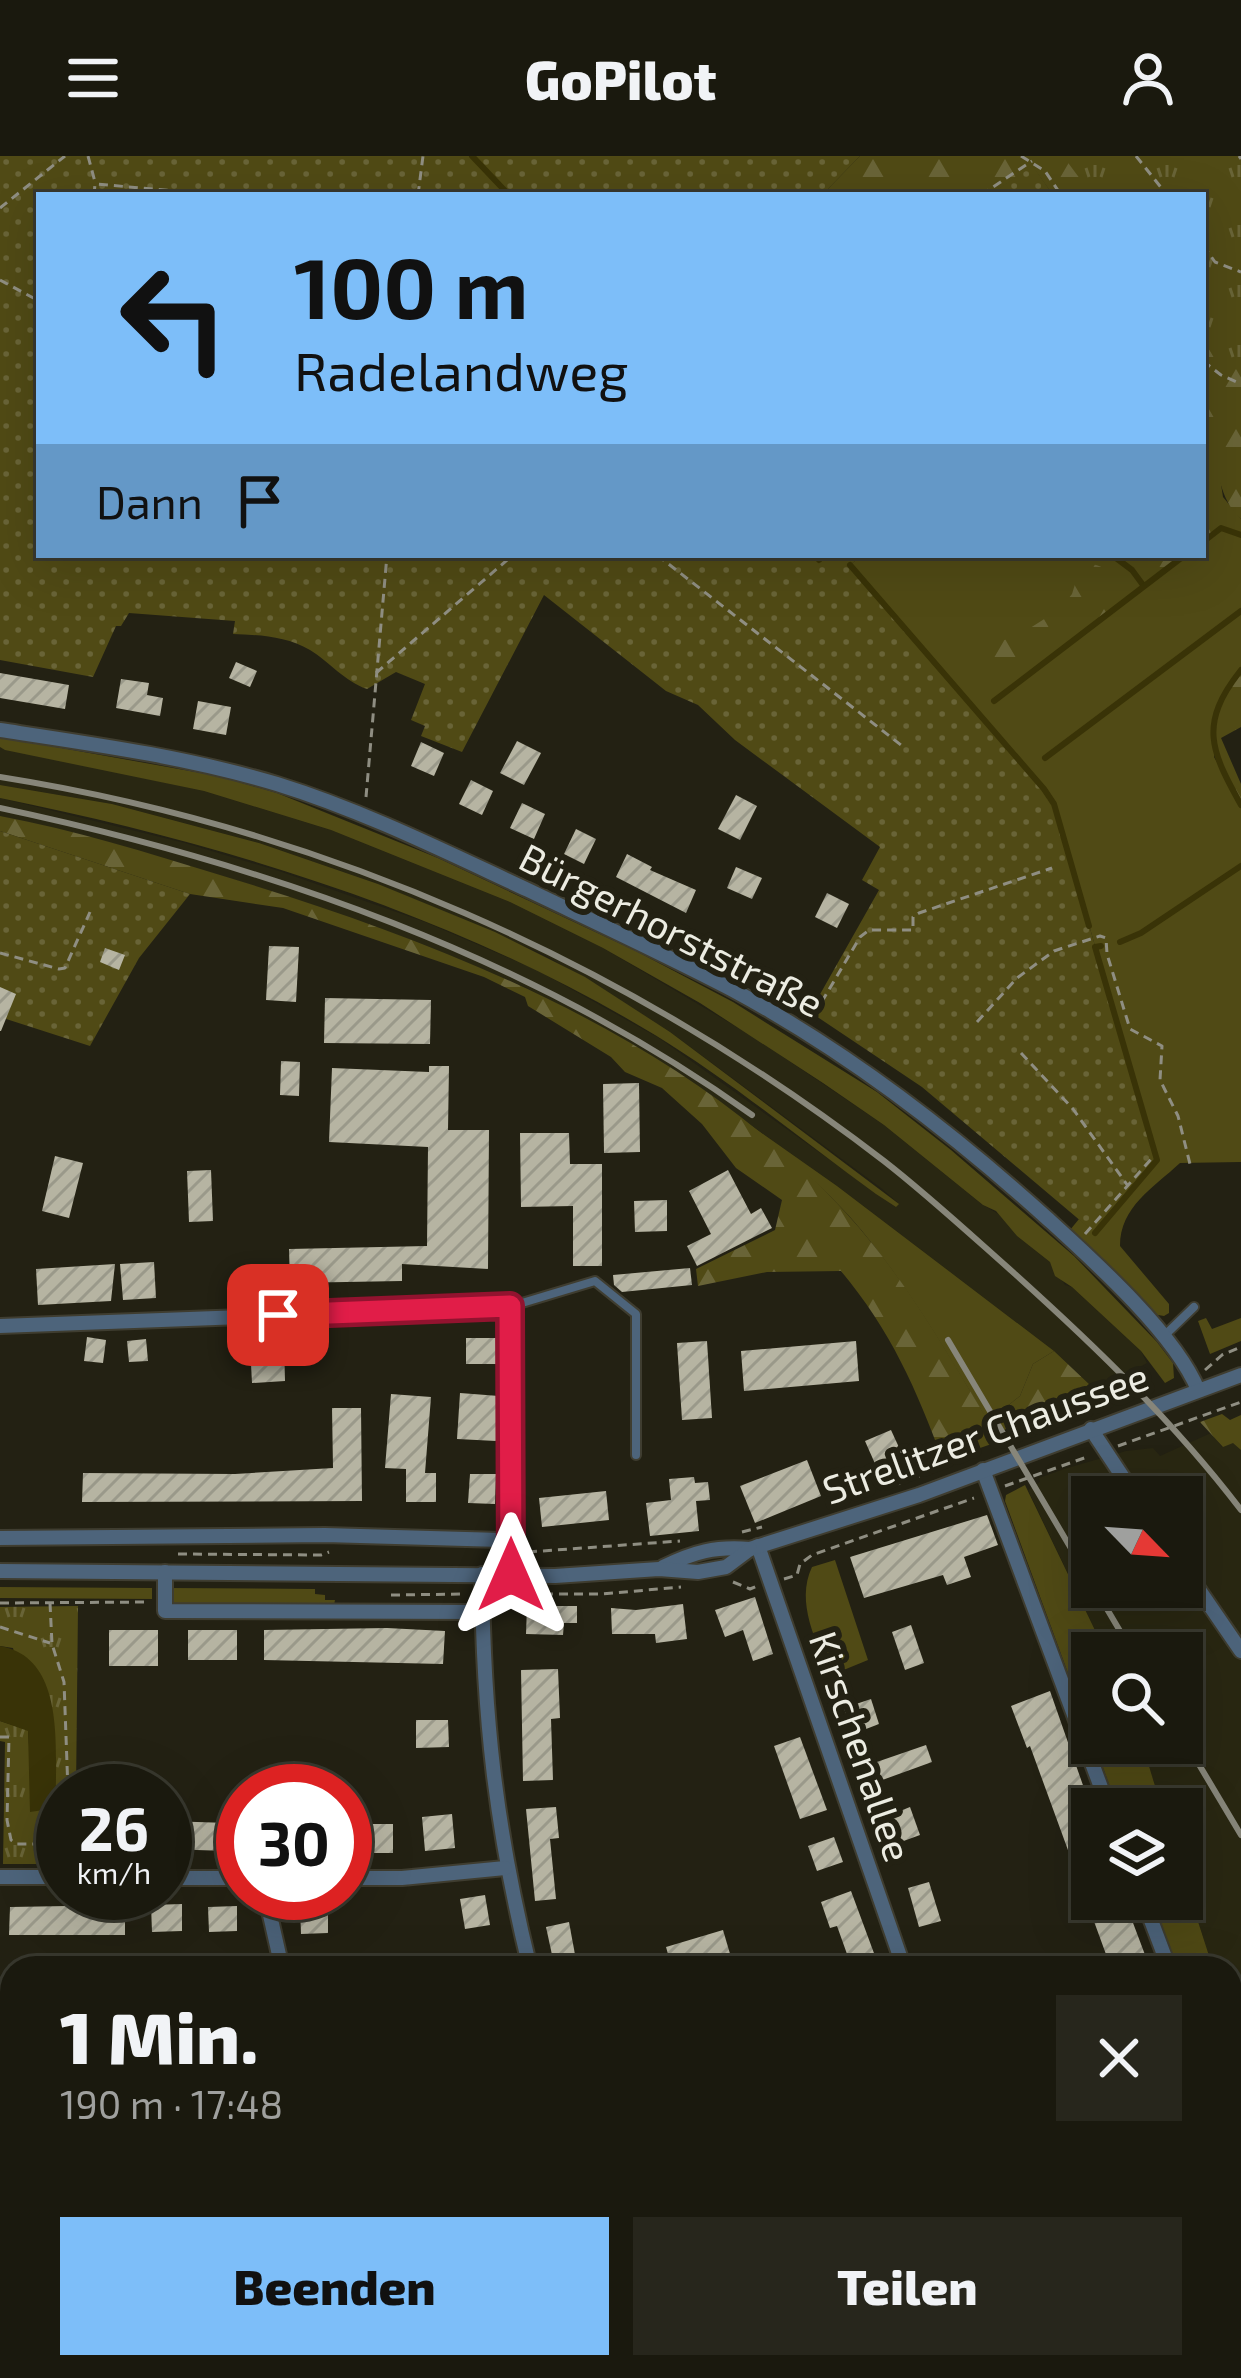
<!DOCTYPE html>
<html lang="de">
<meta charset="utf-8">
<style>
body{margin:0;font-family:"Exo 2",sans-serif;background:#27261c;color:#f1f3f6;height:100vh;display:flex;flex-direction:column;font-size:45px;white-space:nowrap}
*{box-sizing:border-box;margin:0}
p{font-size:39px;color:#9fa09e}
.icon{flex:none;width:66px;height:66px;fill:none;stroke:currentColor;stroke-width:2;stroke-linecap:round;stroke-linejoin:round}
.map{position:relative;flex:1;overflow:hidden}
.drawer{position:absolute;left:0px;top:1800px;width:1242px;height:423px;display:flex;flex-direction:column;background:#1a190e;border-radius:36px 36px 0 0;box-shadow:0 12px 48px #0002,0 0 0 3px #38382e}
.drawer>*{flex:none}
.banner{position:absolute;left:36px;top:36px;width:1170px;height:366px;border-radius:0px;box-shadow:0 12px 48px #0002,0 0 0 3px #38382e;background:#7dbef9;color:#111;overflow:hidden}
.needle{width:78px;rotate:115deg}
.fabs{position:absolute;left:1071px;top:1320px;display:grid;gap:24px}
.fabs a{display:grid;place-items:center;width:132px;height:132px;border-radius:0px;background:#1a190e;box-shadow:0 12px 48px #0002,0 0 0 3px #38382e;font-size:60px}
.speed{position:absolute;left:36px;top:1608px;display:flex;gap:24px;font-size:60px;font-weight:700;text-align:center}
.speed>*{display:grid;place-content:center;width:156px;height:156px;border-radius:50%;background:#1a190e;box-shadow:0 12px 48px #0002,0 0 0 3px #38382e;line-height:1}
.speed small{font-size:30px;font-weight:400}
.speed .limit{border:18px solid #d22;background:#fff;color:#111}
.pin{position:absolute;display:grid;place-items:center;width:102px;height:102px;color:#fff;margin:-51px;border-radius:24px;box-shadow:0 6px 18px #0006}
.me{position:absolute;width:132px;margin:-66px;rotate:0deg;stroke-linejoin:round;filter:drop-shadow(0 0 9px #0008)}
.turn{display:flex;align-items:center;gap:42px;height:252px;padding:0 60px;font-size:54px}
.turn .icon{width:156px;height:156px;stroke-width:2.5}
.turn b{display:block;font-size:84px;line-height:102px}
.then{display:flex;align-items:center;height:114px;padding:0 60px;background:#0003;gap:24px;font-size:45px}
.round{display:grid;place-items:center;flex:none;width:126px;height:126px;border-radius:0px;background:#27261c}
.overview{display:flex;align-items:center;justify-content:space-between;height:204px;padding:0 60px}
h1{font-size:72px;font-weight:800;line-height:90px}
.action{display:flex;gap:24px;margin-top:auto;padding:24px 60px}
.action a{flex:1;height:138px;border-radius:0px;background:#7dbef9;color:#111;font-size:48px;font-weight:800;line-height:138px;text-align:center}
.action a+a{background:#27261c;color:#f1f3f6}
header{display:flex;justify-content:space-between;align-items:center;height:156px;padding:0 60px;background:#1a190e;font-size:54px;font-weight:800}
.map>svg:first-child{display:block}
.built{fill:#292712;fill-rule:evenodd}
.grass{fill:#504a15}
.forest{fill:url(#forest-firs)}
.park{fill:url(#park-tufts)}
.garden{fill:url(#garden-dots)}
.water{fill:#393307}
.lines{fill:none;stroke-linecap:round;stroke-linejoin:round}
.stream{stroke:#393307;stroke-width:6}
.building{fill:url(#building-hatch)}
.service-casing{stroke:#3f3d30;stroke-width:12}
.minor-casing{stroke:#3f3d30;stroke-width:18}
.path{stroke:#8f8e82;stroke-width:3;stroke-dasharray:9 6;stroke-linecap:butt}
.service{stroke:#4d647b;stroke-width:8}
.minor{stroke:#4d647b;stroke-width:14}
.rail{stroke:#87867a;stroke-width:6}
.route-casing{stroke:#92132f;stroke-width:30}
.route{stroke:#e11d48;stroke-width:21}
.labels{text-anchor:middle;dominant-baseline:central;stroke-width:12;stroke-linejoin:round;paint-order:stroke}
.street-label{font-size:39px;fill:#ecece2;stroke:#232113}
</style>
<header><svg class="icon" aria-label="menu" viewBox="0 0 24 24"><path d="M4 6h16M4 12h16M4 18h16"/></svg>GoPilot<svg class="icon" aria-label="person" viewBox="0 0 24 24"><circle cx="12" cy="8" r="4"/><path d="M4 21q1-7 8-7t8 7"/></svg></header>
<div class="map">
<svg width="1241" height="2222" viewBox="0 0 1241 2222">
<defs>
<pattern id="forest-firs" width="22" height="20" patternUnits="userSpaceOnUse" patternTransform="scale(3)"><rect width="22" height="20" fill="#504a15"/><path d="M5 1l3.5 6h-7zM16 11l3.5 6h-7z" fill="#696437"/></pattern>
<pattern id="park-tufts" width="24" height="20" patternUnits="userSpaceOnUse" patternTransform="scale(3)"><rect width="24" height="20" fill="#504a15"/><path d="M3 7l-1-3M5 7V3M7 7l1-3M15 17l-1-3M17 17v-4M19 17l1-3" fill="none" stroke="#696437"/></pattern>
<pattern id="garden-dots" width="8" height="8" patternUnits="userSpaceOnUse" patternTransform="scale(3)"><rect width="8" height="8" fill="#504a15"/><path d="M2 2h.1M6 6h.1" fill="none" stroke="#696437" stroke-width="1.8" stroke-linecap="round"/></pattern>
<pattern id="building-hatch" width="6" height="6" patternUnits="userSpaceOnUse" patternTransform="scale(3)"><rect width="6" height="6" fill="#b6b4a2"/><path d="M-1 1l2-2M0 6l6-6M5 7l2-2" fill="none" stroke="#9a998a"/></pattern>
</defs>
<rect width="100%" height="100%" fill="#232113"/>
<g class="built">
<polygon points="0,591 204,635 331,674 510,746 603,792 752,880 884,969 983,1049 1007,1063 1017,1080 1050,1106 1065,1129 1072,1131 1141,1195 1147,1207 1096,1235 1054,1195 837,1030 696,931 527,832 417,786 274,736 115,688 0,660 0,642 185,687 279,715 425,766 537,814 659,882 896,1051 898,1047 881,1032 670,876 545,799 378,728 259,687 112,648 0,629"/>
<path d="M1211,1277l11,14 11,-5 8,8v581l-11,-22v-41h-17l-31,-96v-63h-20l-20,-66h40v-90h-76l-78,-163 12,-8 -1,-4 25,-9 62,-18 27,-3 7,8zM1092,1341h90v90h-90z"/>
</g>
<g class="grass">
<path d="M1203,278l14,24 6,39 18,22v151l-12,15 -15,72 27,48v357l-61,1c-27,25 -60,44 -60,83l49,58v9l-5,3 -12,-2 -82,-84 9,-11 17,14 61,-73 -103,-356 -204,-239 12,-10h341z"/>
<polygon points="0,581 218,620 277,637 438,702 636,795 733,846 877,936 951,994 1074,1100 1157,1186 1173,1207 1174,1222 1165,1227 1141,1195 1072,1131 1055,1120 1050,1106 1017,1080 996,1055 983,1049 884,969 823,927 700,847 603,792 510,746 331,674 204,635 5,594 0,591"/>
<path d="M0,629l112,19 147,39 119,41 117,48 90,45 85,55 229,172 -3,3 -20,-13c-73,-53 -144,-112 -221,-159 -198,-120 -429,-191 -655,-237z"/>
<path d="M746,966l91,64 217,165 -21,13 -13,32 -20,16 9,15 -13,8c-45,-75 -88,-152 -146,-218 -31,-35 -68,-64 -104,-95z"/>
<polygon points="1206,1162 1212,1173 1241,1162 1241,1185 1210,1198 1198,1165"/>
<polygon points="1025,1329 1106,1497 1092,1497 1092,1583 1005,1345 1006,1339"/>
<path d="M835,1404l33,100 -39,16c-12,-35 -34,-73 -17,-109z"/>
<polygon points="0,1431 152,1432 152,1443 0,1442"/>
<polygon points="168,1432 315,1433 315,1438 325,1439 325,1444 335,1444 334,1449 168,1447"/>
<polygon points="1094,1587 1142,1587 1162,1653 1118,1653"/>
<polygon points="1182,1716 1213,1812 1176,1812 1151,1743 1182,1743"/>
<polygon points="1230,1853 1241,1875 1241,1966 1230,1943"/>
</g>
<g class="forest">
<path d="M860,0h381v363c-24,-21 -21,-55 -38,-85v-239h-150l-20,-28 -44,28h-167z"/>
<polygon points="1203,343 1214,350 1229,372 1221,373 1203,386"/>
<polygon points="1138,399 1185,399 1144,430 1132,414"/>
<path d="M1088,408c17,0 28,13 39,25v12l-133,100c-11,-16 -11,-40 -2,-58l24,-6 44,-28 12,-15 8,-26z"/>
<path d="M1241,514v57l-20,11 20,46v21c-30,-54 -43,-81 0,-135z"/>
<path d="M0,660c75,14 148,37 220,59 227,69 464,161 627,339 62,68 106,149 153,227l-57,20c-27,-73 -52,-130 -102,-190l-74,1 -69,14 -2,-17 79,-39 7,-30 -46,-32 -34,-44 -40,-36 -37,-16 -14,-15 -83,-51 -3,-9 -41,-20 -201,-69 -93,-14 -190,-63z"/>
<polygon points="1054,1195 1109,1247 1014,1280 1000,1256 1020,1240 1033,1208"/>
<polygon points="1222,1258 1230,1264 1241,1259 1241,1294 1233,1287 1223,1291 1200,1266"/>
</g>
<g class="park">
<polygon points="1063,0 1241,0 1241,215 1219,206 1203,185 1203,39 1092,39"/>
<polygon points="78,1450 76,1635 63,1635 63,1708 3,1708 5,1586 0,1585 0,1565 28,1574 30,1606 55,1652 13,1492 0,1490 0,1451"/>
</g>
<g class="garden">
<path d="M0,0h860l-38,39h-783v360h823l-12,10 204,239 103,356 -62,73 -173,-146 -112,-75 69,-122 -17,-10 18,-33 -145,-107 -37,-35 -32,-14 -122,-96 -82,157 -41,-16 4,-10 -14,-6 14,-36 -29,-12 -29,17c-23,-8 -36,-26 -57,-39 -24,-14 -50,-15 -77,-16l2,-13 -106,-8 -8,13h-5l-23,51 -93,-17z"/>
<polygon points="1033,10 1053,39 989,39 993,36"/>
<polygon points="0,675 190,738 139,802 90,890 0,861"/>
</g>
<path class="water" d="M0,1490c69,12 54,110 56,162l-26,4 -2,-81 -28,-10z"/>
<g class="lines">
<g class="stream">
<polyline points="472,0 509,39"/>
<polyline points="1203,386 1221,372 1241,379"/>
<polyline points="815,399 819,404"/>
<polyline points="1112,399 1132,414 1143,429"/>
<polyline points="850,409 1044,633 1054,648 1089,770"/>
<path d="M1241,514c-43,54 -30,81 0,135"/>
<polyline points="994,545 1185,399"/>
<polyline points="1045,602 1241,455"/>
<polyline points="1120,786 1141,777 1241,710"/>
<polyline points="1095,1077 1157,1004 1095,791 1101,790"/>
</g>
</g>
<g class="building">
<polygon points="236,506 257,515 250,531 229,522"/>
<polygon points="0,517 69,529 65,553 0,542"/>
<polygon points="121,523 149,527 147,539 163,542 160,560 116,552"/>
<polygon points="198,545 231,551 226,579 193,573"/>
<polygon points="517,585 541,597 524,629 500,617"/>
<polygon points="421,586 444,597 434,620 411,610"/>
<polygon points="471,624 493,635 482,659 459,648"/>
<polygon points="736,639 757,650 740,684 718,673"/>
<polygon points="522,647 545,658 534,683 510,672"/>
<polygon points="576,673 596,683 584,708 564,698"/>
<polygon points="627,698 652,711 650,714 696,734 686,757 616,721"/>
<polygon points="736,711 762,722 752,743 727,732"/>
<polygon points="827,737 849,748 837,772 815,761"/>
<polygon points="269,790 299,791 296,846 266,844"/>
<polygon points="105,792 125,799 119,814 100,806"/>
<polygon points="0,831 16,838 1,875 0,875"/>
<polygon points="325,842 431,844 430,888 324,887"/>
<polygon points="281,905 300,906 299,940 280,939"/>
<polygon points="429,910 449,910 448,974 489,974 488,1113 402,1108 402,1125 290,1127 289,1093 427,1090 428,991 329,986 332,912 429,916"/>
<polygon points="639,927 640,996 604,997 603,928"/>
<polygon points="520,977 569,977 570,1008 602,1008 602,1110 573,1110 573,1050 521,1051"/>
<polygon points="55,1000 83,1007 69,1062 42,1055"/>
<polygon points="211,1014 213,1065 189,1066 187,1015"/>
<polygon points="728,1014 751,1058 761,1052 772,1072 697,1110 687,1090 711,1078 689,1035"/>
<polygon points="667,1044 667,1075 635,1076 634,1045"/>
<polygon points="154,1106 156,1142 123,1144 120,1108"/>
<polygon points="115,1108 111,1145 38,1149 36,1113"/>
<polygon points="690,1112 692,1129 622,1136 614,1129 613,1119"/>
<polygon points="87,1181 106,1184 103,1207 84,1205"/>
<rect x="466" y="1182" width="32" height="26"/>
<polygon points="146,1183 148,1205 129,1206 127,1185"/>
<polygon points="707,1185 712,1262 682,1264 677,1187"/>
<polygon points="856,1185 859,1225 744,1235 741,1195"/>
<polygon points="284,1188 285,1225 252,1227 250,1189"/>
<polygon points="460,1237 499,1240 496,1285 457,1283"/>
<polygon points="391,1238 431,1241 425,1317 436,1317 436,1346 406,1346 406,1313 385,1312"/>
<polygon points="332,1252 361,1252 362,1345 82,1346 83,1317 235,1318 333,1312"/>
<polygon points="891,1274 902,1298 876,1310 865,1285"/>
<polygon points="807,1304 821,1340 755,1367 740,1330"/>
<polygon points="470,1318 496,1318 495,1348 468,1347"/>
<polygon points="694,1321 695,1327 708,1326 710,1344 696,1345 699,1375 650,1380 646,1347 671,1344 669,1323"/>
<polygon points="606,1335 609,1364 542,1371 539,1342"/>
<polygon points="987,1359 998,1389 964,1401 971,1421 947,1429 943,1419 864,1442 850,1401"/>
<polygon points="755,1441 773,1498 753,1505 743,1474 725,1481 715,1454"/>
<polygon points="683,1448 687,1483 656,1487 655,1478 612,1478 611,1452 636,1454"/>
<polygon points="527,1450 577,1450 577,1467 564,1467 563,1479 526,1478"/>
<polygon points="911,1469 924,1507 905,1514 892,1476"/>
<polygon points="387,1472 445,1475 443,1508 264,1504 264,1474"/>
<rect x="109" y="1474" width="49" height="36"/>
<rect x="188" y="1474" width="49" height="30"/>
<polygon points="558,1513 560,1562 551,1563 553,1624 523,1625 521,1514"/>
<polygon points="1050,1535 1092,1655 1092,1743 1124,1743 1150,1812 1111,1812 1030,1590 1027,1592 1011,1550"/>
<polygon points="871,1543 879,1568 853,1578 844,1552"/>
<polygon points="416,1564 448,1564 449,1591 416,1592"/>
<polygon points="800,1581 827,1654 800,1663 774,1590"/>
<polygon points="926,1589 932,1606 874,1627 868,1609"/>
<polygon points="556,1651 559,1682 550,1683 556,1743 535,1745 526,1653"/>
<polygon points="910,1651 920,1679 890,1690 880,1663"/>
<polygon points="452,1658 455,1692 425,1695 422,1661"/>
<polygon points="165,1665 229,1667 228,1695 165,1693"/>
<rect x="362" y="1668" width="31" height="29"/>
<polygon points="834,1681 843,1706 817,1715 808,1690"/>
<polygon points="929,1726 941,1765 919,1771 908,1732"/>
<polygon points="851,1735 878,1808 867,1812 852,1812 837,1770 830,1772 821,1746"/>
<polygon points="485,1739 490,1769 465,1773 460,1743"/>
<polygon points="182,1748 182,1775 152,1776 151,1749"/>
<polygon points="328,1748 328,1777 301,1778 300,1750"/>
<polygon points="125,1749 125,1779 9,1779 10,1751"/>
<polygon points="237,1750 237,1775 209,1776 208,1751"/>
<polygon points="569,1766 576,1804 554,1808 546,1771"/>
<polygon points="723,1774 733,1808 719,1812 672,1812 666,1791"/>
</g>
<g class="lines">
<g class="service-casing">
<g id="service">
<polyline points="512,1150 595,1125 636,1158 636,1299"/>
<polyline points="1164,1180 1194,1151"/>
</g>
</g>
<g class="minor-casing">
<g id="minor">
<path d="M0,574c93,14 187,27 277,54 87,27 169,68 251,106 69,33 138,65 205,100 115,62 220,143 316,230 45,41 127,115 149,170"/>
<polyline points="0,1170 510,1151 510,1419"/>
<polyline points="1091,1273 1136,1341"/>
<polyline points="983,1314 1109,1653"/>
<polyline points="0,1382 325,1379 501,1384 511,1397"/>
<polyline points="758,1390 904,1812"/>
<polyline points="1182,1409 1241,1495"/>
<path d="M663,1411c31,-15 52,-21 87,-18l169,-54 322,-120"/>
<polyline points="0,1415 555,1420 659,1413 698,1416 726,1411 750,1393"/>
<polyline points="165,1416 165,1455 482,1456"/>
<path d="M482,1418c1,142 14,256 48,394"/>
<polyline points="0,1721 63,1721"/>
<polyline points="165,1722 243,1722"/>
<polyline points="345,1722 402,1722 505,1712"/>
<polyline points="265,1737 282,1812"/>
<polyline points="1143,1743 1169,1812"/>
<polyline points="0,1945 12,1943"/>
<polyline points="1230,1983 1241,2017"/>
<polyline points="1230,2082 1241,2073"/>
<polyline points="0,2166 12,2162"/>
<polyline points="1230,2208 1235,2222"/>
<polyline points="430,2211 436,2222"/>
<polyline points="707,2211 712,2222"/>
<polyline points="1042,2211 1045,2222"/>
<polyline points="388,2222 415,2211"/>
<polyline points="837,2222 860,2211"/>
</g>
</g>
<g class="path">
<polyline points="88,0 95,26"/>
<polyline points="1021,0 1045,15 1061,39"/>
<polyline points="1136,0 1167,39"/>
<polyline points="1239,0 1241,3"/>
<polyline points="94,39 95,28 224,39"/>
<polyline points="418,39 423,0"/>
<polyline points="981,39 1032,5"/>
<polyline points="0,52 65,0"/>
<polyline points="1203,89 1215,106 1241,116"/>
<polyline points="0,124 39,145"/>
<polyline points="1203,205 1221,219 1241,228"/>
<polyline points="657,399 901,589"/>
<polyline points="376,517 513,399"/>
<polyline points="366,641 387,399"/>
<polyline points="0,797 59,813 65,812 90,756"/>
<polyline points="814,859 860,781 869,774 913,774 913,761 919,757 1052,712"/>
<polyline points="977,866 1017,822 1054,795 1100,780 1106,782 1107,798 1130,873 1162,890 1160,924 1178,960 1191,1012"/>
<polyline points="1021,897 1073,953 1128,1030"/>
<polyline points="1085,1078 1153,1001"/>
<polyline points="1205,1214 1222,1199 1241,1191"/>
<polyline points="1118,1290 1241,1246"/>
<polyline points="897,1328 950,1309"/>
<polyline points="1005,1330 1087,1301"/>
<polyline points="742,1376 762,1371"/>
<polyline points="528,1396 680,1385"/>
<polyline points="178,1398 321,1399 329,1396"/>
<polyline points="784,1423 797,1419 800,1408 812,1399 974,1342"/>
<polyline points="733,1426 750,1433 757,1430"/>
<polyline points="499,1438 602,1438 681,1431"/>
<polyline points="391,1439 466,1438"/>
<polyline points="0,1447 148,1446"/>
<polyline points="50,1447 52,1488 64,1526 68,1635"/>
<polyline points="0,1471 50,1487"/>
<polyline points="0,1581 9,1581 7,1664 11,1684 17,1688 59,1688 63,1683"/>
<polyline points="874,2221 895,2211"/>
</g>
<use href="#service" class="service"/>
<use href="#minor" class="minor"/>
<g class="rail">
<path d="M0,621c322,51 625,185 884,384 45,35 88,75 131,113 81,73 159,148 226,236"/>
<path d="M0,652c268,57 528,147 752,307"/>
<polyline points="948,1184 1092,1428"/>
<polyline points="1094,1431 1133,1497"/>
<polyline points="1182,1580 1241,1679"/>
</g>
</g>
<g class="lines">
<g class="route-casing">
<polyline id="route" points="278,1159 510,1150 511,1419"/>
</g>
<use href="#route" class="route"/>
</g>
<g class="labels">
<g class="street-label">
<text transform="translate(672 773) rotate(27)">Bürgerhorststraße</text>
<text transform="translate(985 1276) rotate(-20)">Strelitzer Chaussee</text>
<text transform="translate(862 1590) rotate(71)">Kirschenallee</text>
</g>
</g>
</svg>
<div class="fabs">
<a><svg class="needle" viewBox="-14 -14 28 28"><path d="M0-13l5 13h-10z" fill="#e53935"/><path d="M0 13l5-13h-10z" fill="#9fa09e"/></svg></a>
<a><svg class="icon" aria-label="search" viewBox="0 0 24 24"><circle cx="10" cy="10" r="6"/><path d="M15 15l6 6"/></svg></a>
<a><svg class="icon" aria-label="layers" viewBox="0 0 24 24"><path d="M12 4l9 5-9 5-9-5zM3 14l9 5 9-5"/></svg></a>
</div>
<div class="speed"><div>26<small>km/h</small></div><div class="limit">30</div></div>
<div class="pin" style="left:278px;top:1159px;background:#d93025"><svg class="icon" aria-label="arrive" viewBox="0 0 24 24"><path d="M6 21V4h12l-3 4 3 4H6"/></svg></div>
<svg class="me" style="left:511px;top:1419px" viewBox="-20 -20 40 40"><path d="M0-17L14 15 0 8-14 15z" fill="#e11d48" stroke="#fff" stroke-width="4"/></svg>
<div class="banner">
<div class="turn"><svg class="icon" aria-label="left" viewBox="0 0 24 24"><path d="M17 20v-9H6M10 6l-5 5 5 5"/></svg><div><b>100 m</b>Radelandweg</div></div>
<div class="then">Dann<svg class="icon" aria-label="arrive" viewBox="0 0 24 24"><path d="M6 21V4h12l-3 4 3 4H6"/></svg></div>
</div>
<section class="drawer">
<div class="overview"><div><h1>1 Min.</h1><p>190 m · 17:48</p></div><a class="round"><svg class="icon" aria-label="close" viewBox="0 0 24 24"><path d="M6 6l12 12M18 6L6 18"/></svg></a></div>
<div class="action"><a>Beenden</a><a>Teilen</a></div>
</section>
</div>
